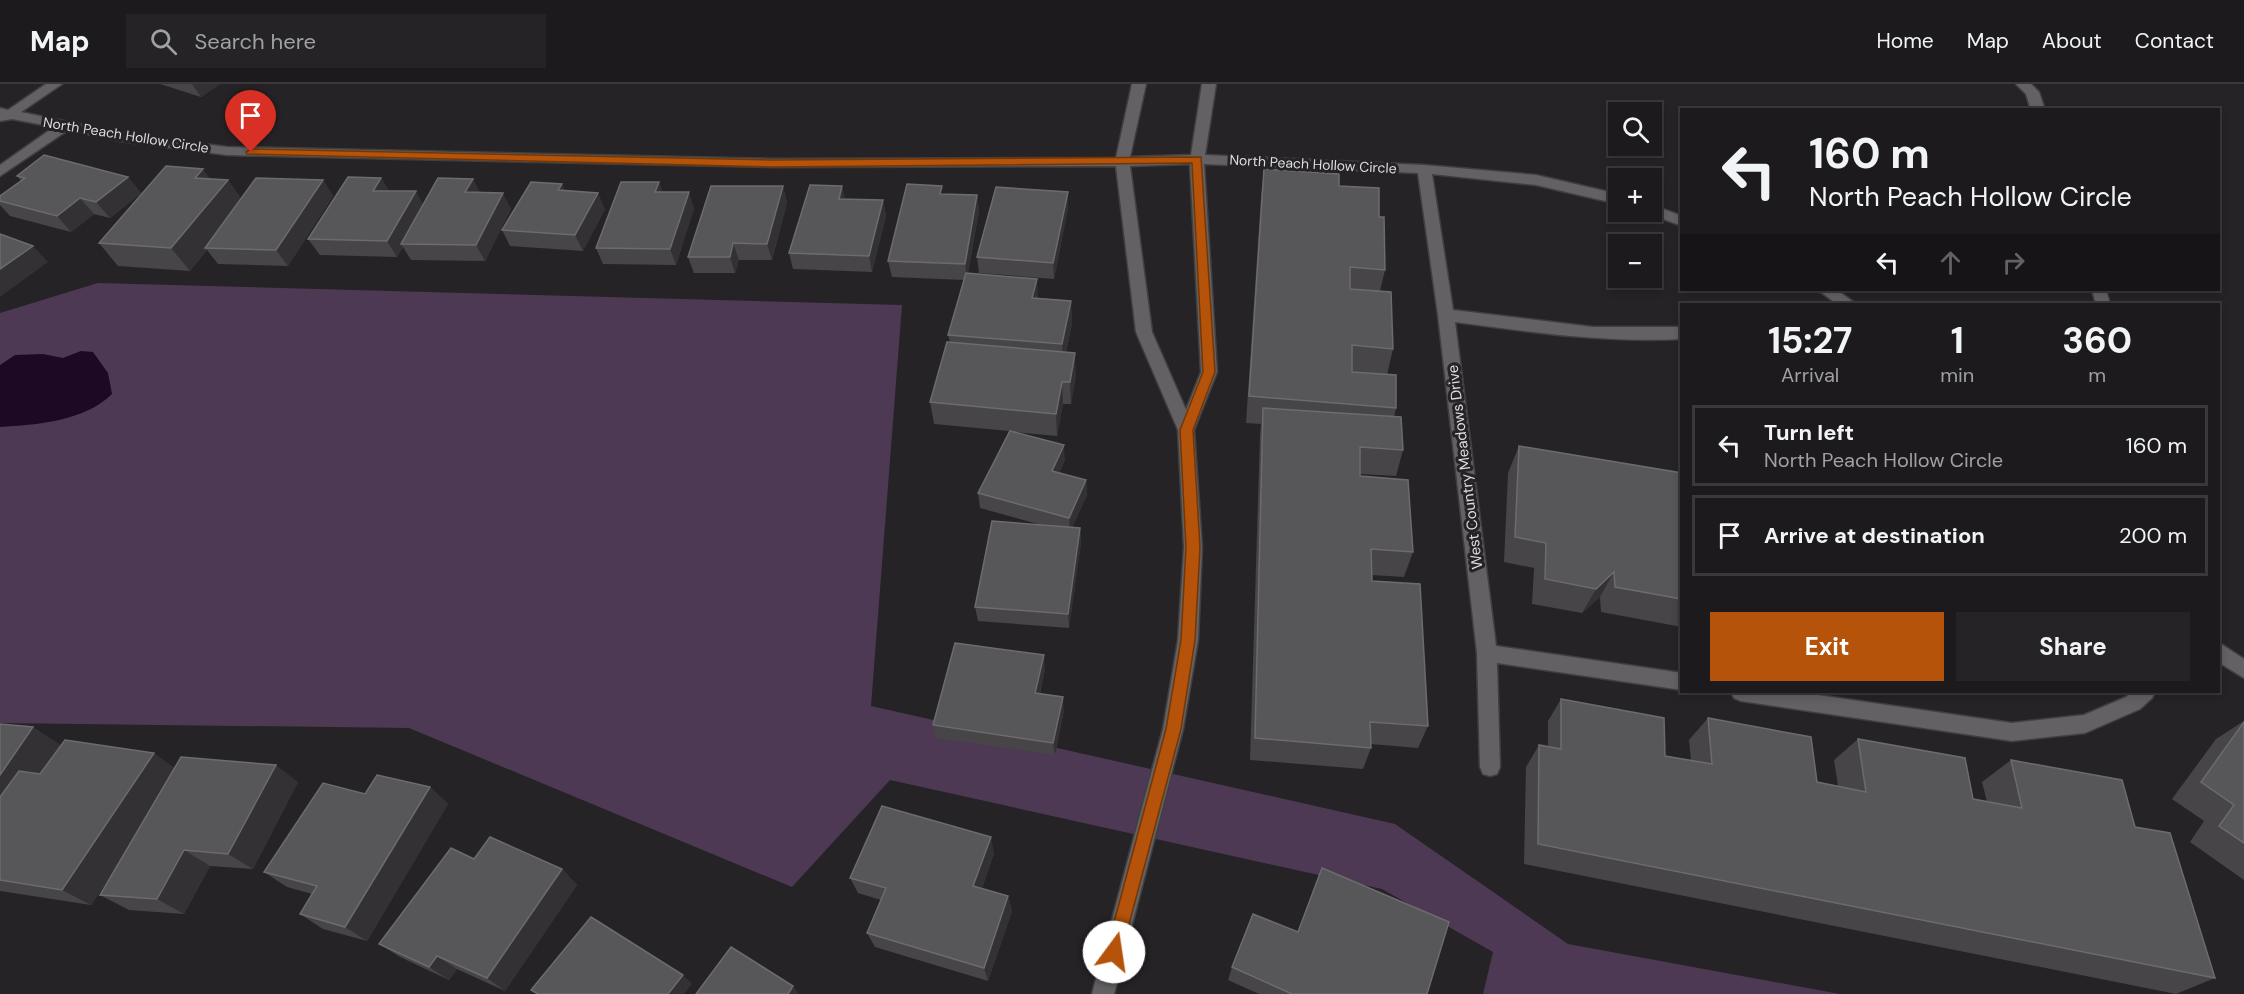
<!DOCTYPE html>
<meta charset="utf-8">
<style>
body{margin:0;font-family:"DM Sans",sans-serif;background:#252325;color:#f1f3f6;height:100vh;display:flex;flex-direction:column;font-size:22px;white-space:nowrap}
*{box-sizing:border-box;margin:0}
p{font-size:20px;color:#a0a1a3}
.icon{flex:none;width:33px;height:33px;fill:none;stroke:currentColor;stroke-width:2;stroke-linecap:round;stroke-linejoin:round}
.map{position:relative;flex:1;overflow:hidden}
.sheet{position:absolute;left:1680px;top:219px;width:540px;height:390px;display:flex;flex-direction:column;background:#1c1a1c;border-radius:0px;box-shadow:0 3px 9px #0003,0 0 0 2px #3a383b}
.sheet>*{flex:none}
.top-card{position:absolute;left:1680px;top:24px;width:540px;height:183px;border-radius:0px;box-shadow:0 3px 9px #0003,0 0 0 2px #3a383b;background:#1c1a1c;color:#f1f3f6;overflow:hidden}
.tools{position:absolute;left:1608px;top:18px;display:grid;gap:12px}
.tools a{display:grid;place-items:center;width:54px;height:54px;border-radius:0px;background:#1c1a1c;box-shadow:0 3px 9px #0003,0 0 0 2px #3a383b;font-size:30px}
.pin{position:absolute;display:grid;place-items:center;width:51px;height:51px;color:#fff;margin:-62px -26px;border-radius:50% 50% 50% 0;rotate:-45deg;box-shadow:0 0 6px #0007}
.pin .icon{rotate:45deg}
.me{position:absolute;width:66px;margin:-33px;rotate:14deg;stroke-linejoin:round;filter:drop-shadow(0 0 4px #0008)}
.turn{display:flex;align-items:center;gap:21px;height:126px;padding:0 30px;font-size:27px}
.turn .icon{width:78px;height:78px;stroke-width:2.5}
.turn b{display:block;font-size:42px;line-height:51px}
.lanes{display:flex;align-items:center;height:57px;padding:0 30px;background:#0003;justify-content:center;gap:30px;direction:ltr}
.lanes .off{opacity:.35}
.eta{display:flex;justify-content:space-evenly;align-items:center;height:102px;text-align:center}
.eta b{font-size:36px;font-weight:700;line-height:42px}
.action{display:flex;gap:12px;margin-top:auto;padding:12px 30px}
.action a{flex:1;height:69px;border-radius:0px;background:#b45309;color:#fff;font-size:24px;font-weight:700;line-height:69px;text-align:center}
.action a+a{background:#252325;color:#f1f3f6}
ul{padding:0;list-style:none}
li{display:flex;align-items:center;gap:18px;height:81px;margin:0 12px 9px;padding:0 18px;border:3px solid #3a383b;border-radius:0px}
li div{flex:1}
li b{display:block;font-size:22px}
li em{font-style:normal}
header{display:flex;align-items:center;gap:36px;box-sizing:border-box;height:84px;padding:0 30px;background:#1c1a1c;border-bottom:2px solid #3a383b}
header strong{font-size:28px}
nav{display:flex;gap:33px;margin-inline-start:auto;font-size:21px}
.search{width:420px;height:54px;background:#252325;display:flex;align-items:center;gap:15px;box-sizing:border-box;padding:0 21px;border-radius:0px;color:#a0a1a3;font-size:22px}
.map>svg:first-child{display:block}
.green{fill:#4d3954}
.water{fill:#1d0923}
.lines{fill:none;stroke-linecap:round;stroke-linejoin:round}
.street-casing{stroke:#403f40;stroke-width:3}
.street{fill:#636163;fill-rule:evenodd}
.wall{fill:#474547}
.shaded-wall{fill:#333133}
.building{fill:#575658;stroke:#6c6b6d;stroke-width:1.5}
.route{fill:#b45309;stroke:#753606;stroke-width:1.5}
.labels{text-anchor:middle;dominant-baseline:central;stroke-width:6;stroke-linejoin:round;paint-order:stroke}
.far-street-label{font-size:14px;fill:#dddcde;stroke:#252325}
.street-label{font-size:15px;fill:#dddcde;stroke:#252325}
</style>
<header>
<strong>Map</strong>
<div class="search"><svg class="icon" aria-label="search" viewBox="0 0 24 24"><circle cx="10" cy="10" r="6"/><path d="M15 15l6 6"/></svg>Search here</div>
<nav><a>Home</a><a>Map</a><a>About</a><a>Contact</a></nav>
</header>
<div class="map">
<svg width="2244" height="910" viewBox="0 0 2244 910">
<rect width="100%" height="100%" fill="#252325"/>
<polygon class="green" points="98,199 902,221 871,622 1395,740 1568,860 1840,910 1483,910 1493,868 1382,805 890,696 792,803 409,644 0,639 0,229"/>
<path class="water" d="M81,267l12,1 15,21 4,21c-27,27 -76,31 -112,33v-62l15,-10 28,-1 20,4z"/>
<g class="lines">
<g class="street-casing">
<g id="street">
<path d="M46,0h16l-41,28 99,21 107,14 545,12 344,-1 16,-74h14l-16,73 61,-2 11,-71h14l-11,71 219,10 112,10 82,19v10l-82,-19 -104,-11 21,136 140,17h89v12c-77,4 -152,-7 -227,-17l41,324 186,27v17l-185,-27 3,104 -3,7 -7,2 -7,-2 -3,-7 -3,-114 -39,-338 -20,-142 -214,-9 13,208 -23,58 8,117 -4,93 -15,89 -69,265h-22l71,-265 15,-89 6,-93 -6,-117 -42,-98 -20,-166 -344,1 -545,-12 -107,-14 -52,-11 -68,46v-11l54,-38 -42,-8 -12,2v-13l8,2zM1190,80l11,208 -15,38 -34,-78 -22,-166z"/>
<polygon points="2016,0 2031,0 2039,8 2045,26 2031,26 2026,10"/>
<polygon points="1652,121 1682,132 1682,142 1647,129 1646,128 1652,128"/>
<polygon points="1818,206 1837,206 1856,220 1837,220"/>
<polygon points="2092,206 2106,206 2110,220 2096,220"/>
<polygon points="2218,558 2244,575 2244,594 2218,578"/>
<polygon points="1731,608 1797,608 2012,639 2084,631 2126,613 2132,608 2155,608 2152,614 2140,625 2085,649 2012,657 1741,617 1734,614"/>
</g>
</g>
<use href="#street" class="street"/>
</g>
<g class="wall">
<polygon points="160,0 220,0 201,13"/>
<polygon points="1264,85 1339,102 1379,133 1385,186 1380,207 1393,265 1387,291 1396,324 1394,333 1403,366 1396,392 1360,390 1360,392 1413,468 1404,493 1372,491 1372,497 1428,642 1418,664 1371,660 1371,664 1363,685 1250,676 1260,351 1261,340 1246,339 1261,113"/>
<polygon points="17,92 128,93 141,109 110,134 94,130 71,148 10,132 0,121 0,112 21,97"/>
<polygon points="381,94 389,107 423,121 473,95 480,109 511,125 485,177 411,176 403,163 397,173 320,171 308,155"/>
<polygon points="211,95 228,96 241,115 323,96 333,112 288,182 218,180 207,166 190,187 118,182 99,159"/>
<polygon points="659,98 662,108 694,124 676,181 603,180 596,164"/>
<polygon points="783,102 787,119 772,176 739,176 735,189 694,189 688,173"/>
<polygon points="565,107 605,125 583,167 510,162 502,146"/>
<polygon points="1068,108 1068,124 1054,195 979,189 977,173"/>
<polygon points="943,110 977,111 979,127 968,189 1038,214 1071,217 1072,239 1066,269 1076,291 1071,320 1063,320 1057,352 1014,348 1065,376 1059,389 1086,396 1087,411 1072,443 1080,444 1081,458 1069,544 978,537 975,523 1038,440 980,424 978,409 1009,347 934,340 930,318 950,258 948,251 964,196 892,193 888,177"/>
<polygon points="845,115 883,116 886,132 872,188 793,185 789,169"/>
<polygon points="1519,362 1682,389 1682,543 1601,528 1600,513 1582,529 1532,520 1534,484 1504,478 1508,389"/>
<polygon points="1045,585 1040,610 1064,626 1055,671 936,654 933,641"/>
<polygon points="1561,615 1665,672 1691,676 1689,656 1708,634 1817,698 1838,702 1834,676 1858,655 1973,715 1987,718 1982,698 2011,676 2135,743 2215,894 2176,910 1524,780 1526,683 1539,661 1548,663 1548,637"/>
<polygon points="2244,637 2244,796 2190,758 2204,737 2172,715 2216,655"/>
<polygon points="0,640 61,661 55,670 298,698 253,785 210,782 184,830 129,826 100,811 119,779 91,821 0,807"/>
<polygon points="430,703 448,720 367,857 323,845 300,830 312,810 287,803 264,788 365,710"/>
<polygon points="994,769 982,804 1008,812 1012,827 988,897 875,863 867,849 881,816 858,809 850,794"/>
<polygon points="474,775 562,785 577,801 505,907 457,885 449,896 400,873 379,860"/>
<polygon points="1232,883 1427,910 1259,910 1228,896"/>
</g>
<g class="shaded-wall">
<polygon points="192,0 220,0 201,13"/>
<polygon points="203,85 219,107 228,96 244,119 205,164 207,166 190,187 171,164 195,94"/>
<polygon points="128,93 141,109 110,134 96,118"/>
<polygon points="381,94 391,110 373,107"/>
<polygon points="473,95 481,111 465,108"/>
<polygon points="323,96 333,112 288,182 276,166"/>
<polygon points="659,98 665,114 655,108"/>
<polygon points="562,100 569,116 558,106"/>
<polygon points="783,102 787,119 772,176 767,160"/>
<polygon points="842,102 846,118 839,115"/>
<polygon points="416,107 425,124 401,160 403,163 397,173 387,157"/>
<polygon points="689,108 694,124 676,181 670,165"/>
<polygon points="1068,108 1068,124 1054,195 1053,179"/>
<polygon points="503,109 511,125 485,177 476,161"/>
<polygon points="598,109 605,125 583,167 575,151"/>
<polygon points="977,111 979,127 967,196 965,180"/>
<polygon points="80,114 94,130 71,148 57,132"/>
<polygon points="883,116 886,132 872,188 869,172"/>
<polygon points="733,159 739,176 735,189 730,173"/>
<polygon points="33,162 48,178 0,213 0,185"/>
<polygon points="1037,195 1038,217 1032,214"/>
<polygon points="1071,217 1072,239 1063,283 1062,260"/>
<polygon points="1075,269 1076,291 1071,320 1070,298"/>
<polygon points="1062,298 1063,320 1057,352 1056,330"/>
<polygon points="1064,361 1065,376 1053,402 1052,387"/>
<polygon points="1086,396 1087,411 1070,449 1069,434"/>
<polygon points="1080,444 1081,458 1069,544 1068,530"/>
<polygon points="1614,488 1600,513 1582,529 1596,505"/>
<polygon points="1044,571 1045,585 1037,622 1035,609"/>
<polygon points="1063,613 1064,626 1055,671 1053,659"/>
<polygon points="33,643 61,661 0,753 0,691"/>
<polygon points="154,669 179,687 91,821 62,806"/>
<polygon points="276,681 298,698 253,785 228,770"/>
<polygon points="430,703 448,720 367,857 345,843"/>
<polygon points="991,753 994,769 977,817 973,802"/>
<polygon points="184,766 210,782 184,830 157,815"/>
<polygon points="562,785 577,801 505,907 487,894"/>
<polygon points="1008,812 1012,827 988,897 984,884"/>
<polygon points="437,872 457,885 449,896 429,883"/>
<polygon points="683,891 692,900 684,910 668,910"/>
<polygon points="793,902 799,910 788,910"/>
</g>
<g class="building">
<polygon points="44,71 128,93 96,118 80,114 57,132 0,117 0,112 25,94 17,92"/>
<polygon points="166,82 203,85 195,94 228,96 171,164 99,159"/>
<polygon points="1264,85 1339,90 1339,102 1379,104 1379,133 1384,133 1385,186 1350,183 1350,205 1391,208 1393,265 1352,261 1352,288 1396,291 1396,324 1249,312"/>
<polygon points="348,93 381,94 373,107 416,107 387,157 308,155"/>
<polygon points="256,94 323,96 276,166 205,164"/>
<polygon points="438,94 473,95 465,108 503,109 476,161 401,160"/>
<polygon points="531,98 562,100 558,106 598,109 575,151 502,146"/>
<polygon points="621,98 659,98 655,108 689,108 670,165 596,164"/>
<polygon points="907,100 942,102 940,110 977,111 965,180 888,177"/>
<polygon points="810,101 842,102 839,115 883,116 869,172 789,169"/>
<polygon points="711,102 783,102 767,160 733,159 730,173 688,173"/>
<polygon points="996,103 1068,108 1053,179 977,173"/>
<polygon points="0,150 33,162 0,185"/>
<polygon points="966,189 1037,195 1032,214 1071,217 1062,260 948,251"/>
<polygon points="947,258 1075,269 1070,298 1062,298 1056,330 930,318"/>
<polygon points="1263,324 1401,333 1403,366 1360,363 1360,392 1408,396 1413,468 1371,465 1372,497 1420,500 1428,642 1370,638 1371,664 1255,654"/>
<polygon points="1010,347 1064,361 1052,387 1086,396 1069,434 978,409"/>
<polygon points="1519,362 1682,389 1682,515 1615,503 1614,488 1596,505 1545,495 1546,459 1515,453"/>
<polygon points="992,437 1080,444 1068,530 975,523"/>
<polygon points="955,559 1044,571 1035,609 1063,613 1053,659 933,641"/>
<polygon points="1561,615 1664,634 1665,672 1712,680 1708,634 1811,653 1817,698 1866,708 1858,655 1965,674 1973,715 2022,724 2011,676 2122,696 2135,743 2170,749 2215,894 1538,760 1539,661 1561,665"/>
<polygon points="2244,638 2244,759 2219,742 2234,721 2201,698"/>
<polygon points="0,640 33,643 0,691"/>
<polygon points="65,656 154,669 62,806 0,796 0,713 19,687 40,690"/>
<polygon points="181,673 276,681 228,770 184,766 157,815 100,811"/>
<polygon points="377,691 430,703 345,843 300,830 317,802 264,788 323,699 365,710"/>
<polygon points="882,722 991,753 973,802 1008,812 984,884 867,849 886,804 850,794"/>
<polygon points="490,753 562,785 487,894 437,872 429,883 379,860 451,764 474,775"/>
<polygon points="1322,784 1449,838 1427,910 1292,910 1232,883 1253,830 1298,848"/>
<polygon points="591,833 683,891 668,910 538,910 531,906"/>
<polygon points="731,863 793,902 788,910 696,910"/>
</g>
<polygon class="route" points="251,65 772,76 1201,73 1215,288 1193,346 1200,463 1195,556 1181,645 1120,874 1114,876 1108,874 1106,868 1166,645 1181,556 1186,463 1180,346 1203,288 1192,79 772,83 247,70 246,68"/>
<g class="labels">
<g class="far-street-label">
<text transform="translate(126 51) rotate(9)">North Peach Hollow Circle</text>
<text transform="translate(1313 80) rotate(3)">North Peach Hollow Circle</text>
</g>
<g class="street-label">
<text transform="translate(1465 383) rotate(-97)">West Country Meadows Drive</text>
</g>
</g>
</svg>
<div class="tools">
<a><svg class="icon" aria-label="search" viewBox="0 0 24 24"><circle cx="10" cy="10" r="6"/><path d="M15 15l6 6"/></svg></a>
<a>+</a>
<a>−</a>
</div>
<div class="pin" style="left:251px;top:68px;background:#d93025"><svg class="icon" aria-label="arrive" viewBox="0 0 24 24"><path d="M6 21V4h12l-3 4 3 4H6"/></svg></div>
<svg class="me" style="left:1114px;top:868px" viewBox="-20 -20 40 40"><circle r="19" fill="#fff"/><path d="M0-13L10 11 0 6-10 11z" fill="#b45309"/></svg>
<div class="top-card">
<div class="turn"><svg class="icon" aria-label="left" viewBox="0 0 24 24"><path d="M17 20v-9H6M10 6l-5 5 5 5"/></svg><div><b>160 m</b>North Peach Hollow Circle</div></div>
<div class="lanes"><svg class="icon" aria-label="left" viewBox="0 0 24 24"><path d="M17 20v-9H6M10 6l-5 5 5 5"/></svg><svg class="icon off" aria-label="ahead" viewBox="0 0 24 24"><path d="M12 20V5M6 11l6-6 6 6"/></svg><svg class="icon off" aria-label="right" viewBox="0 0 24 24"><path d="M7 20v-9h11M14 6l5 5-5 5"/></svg></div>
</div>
<section class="sheet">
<div class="eta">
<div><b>15:27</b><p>Arrival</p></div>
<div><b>1</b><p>min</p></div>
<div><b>360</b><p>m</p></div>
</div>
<ul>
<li><svg class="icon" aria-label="left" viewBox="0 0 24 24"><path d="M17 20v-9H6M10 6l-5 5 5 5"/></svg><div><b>Turn left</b><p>North Peach Hollow Circle</p></div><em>160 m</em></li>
<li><svg class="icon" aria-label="arrive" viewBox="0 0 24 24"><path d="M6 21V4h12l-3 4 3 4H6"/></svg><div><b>Arrive at destination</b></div><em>200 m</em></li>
</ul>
<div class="action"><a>Exit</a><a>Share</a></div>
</section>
</div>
